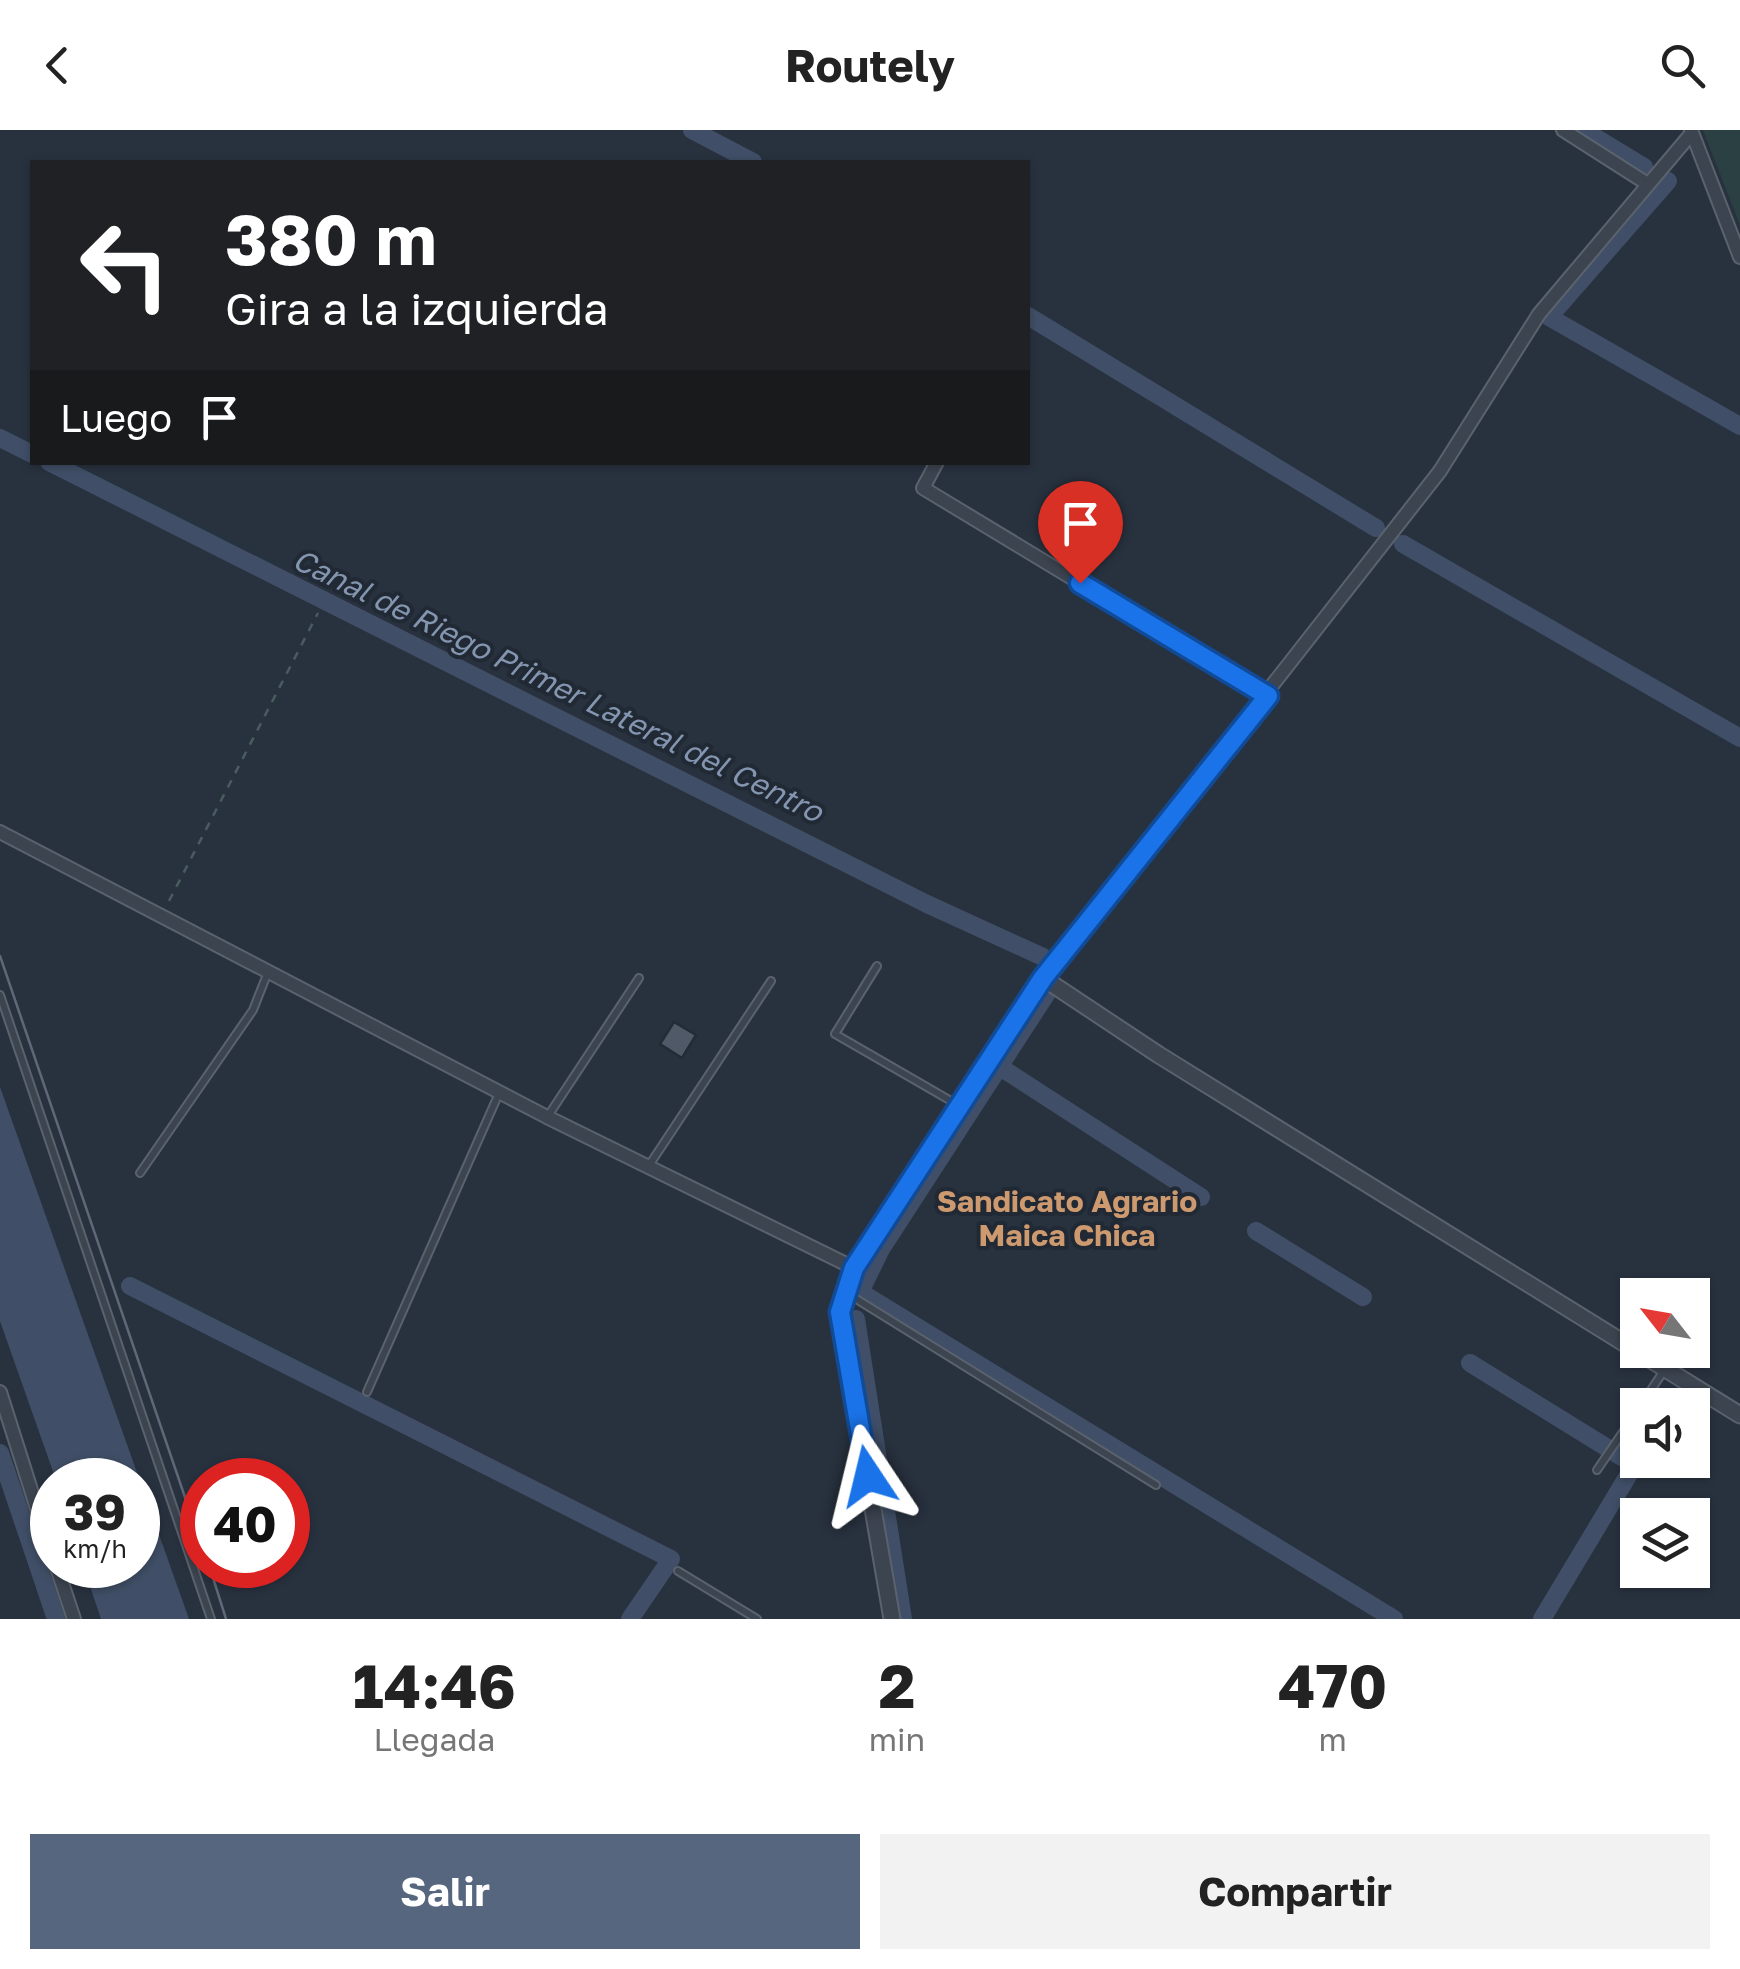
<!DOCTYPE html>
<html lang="es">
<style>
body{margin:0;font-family:"Golos Text",sans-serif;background:#f2f2f2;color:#222;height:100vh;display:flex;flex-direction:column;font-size:38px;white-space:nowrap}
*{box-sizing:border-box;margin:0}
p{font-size:32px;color:#767676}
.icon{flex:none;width:55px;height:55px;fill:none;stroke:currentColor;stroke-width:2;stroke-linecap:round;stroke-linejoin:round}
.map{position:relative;height:1489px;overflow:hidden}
.panel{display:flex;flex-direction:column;background:#fff;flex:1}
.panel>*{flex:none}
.hud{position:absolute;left:30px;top:30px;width:1000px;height:305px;border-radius:0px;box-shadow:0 2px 8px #0004;background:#202124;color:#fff;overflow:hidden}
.needle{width:65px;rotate:301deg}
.tools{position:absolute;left:1620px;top:1148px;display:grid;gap:20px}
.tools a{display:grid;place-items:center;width:90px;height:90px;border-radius:0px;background:#fff;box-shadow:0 2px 8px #0004;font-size:50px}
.speed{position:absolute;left:30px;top:1328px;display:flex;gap:20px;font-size:50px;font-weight:700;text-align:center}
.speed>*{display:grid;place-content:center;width:130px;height:130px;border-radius:50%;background:#fff;box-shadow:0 2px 8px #0004;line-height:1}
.speed small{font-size:25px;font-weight:400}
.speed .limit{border:15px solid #d22;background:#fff;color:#111}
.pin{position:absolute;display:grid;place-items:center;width:85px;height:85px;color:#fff;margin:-102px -42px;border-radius:50% 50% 50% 0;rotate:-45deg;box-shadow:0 0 10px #0007}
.pin .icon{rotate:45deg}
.me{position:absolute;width:110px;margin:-55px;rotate:350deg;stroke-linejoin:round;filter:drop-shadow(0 0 8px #0008)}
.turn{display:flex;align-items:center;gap:35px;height:210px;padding:0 30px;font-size:45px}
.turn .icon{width:130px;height:130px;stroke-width:2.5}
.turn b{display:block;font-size:70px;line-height:85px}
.then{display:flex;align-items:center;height:95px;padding:0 30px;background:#0003;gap:20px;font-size:38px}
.eta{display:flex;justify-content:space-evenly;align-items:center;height:170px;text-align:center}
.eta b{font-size:60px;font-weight:700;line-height:70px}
.primary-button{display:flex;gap:20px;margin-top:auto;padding:20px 30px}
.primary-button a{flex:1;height:115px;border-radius:0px;background:#57667f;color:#fff;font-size:40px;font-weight:700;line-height:115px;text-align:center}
.primary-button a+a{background:#f2f2f2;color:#222}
header{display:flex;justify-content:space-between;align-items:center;height:130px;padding:0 30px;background:#fff;font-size:45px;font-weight:700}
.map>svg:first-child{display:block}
.green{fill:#2b4042}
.water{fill:#404f67}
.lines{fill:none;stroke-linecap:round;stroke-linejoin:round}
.canal{stroke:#404f67;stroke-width:18}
.building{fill:#4f5968;stroke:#232b37;stroke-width:2.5}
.service-casing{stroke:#5a626d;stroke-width:10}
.minor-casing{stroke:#5a626d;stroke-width:16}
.tertiary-casing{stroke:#5a626d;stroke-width:19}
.path{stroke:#4a5c5f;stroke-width:2.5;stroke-dasharray:8 8;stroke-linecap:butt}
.service{stroke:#3c4450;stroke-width:6}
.minor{stroke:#3c4450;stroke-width:12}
.tertiary{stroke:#3c4450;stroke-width:15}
.tram{stroke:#5f6876;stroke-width:2.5}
.route-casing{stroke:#114b97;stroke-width:25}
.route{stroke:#1a73e8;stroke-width:18}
.labels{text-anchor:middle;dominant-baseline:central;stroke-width:8;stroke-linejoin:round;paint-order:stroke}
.water-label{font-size:30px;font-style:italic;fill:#8395af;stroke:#212935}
.neighbourhood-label{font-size:30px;font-weight:bold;fill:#cd9a70;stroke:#212935}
</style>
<header><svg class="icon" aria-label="back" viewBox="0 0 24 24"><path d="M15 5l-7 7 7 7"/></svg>Routely<svg class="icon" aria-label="search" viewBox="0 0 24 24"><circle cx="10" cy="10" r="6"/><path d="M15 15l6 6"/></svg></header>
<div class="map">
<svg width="1740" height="1489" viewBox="0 0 1740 1489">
<rect width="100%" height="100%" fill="#28323f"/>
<polygon class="green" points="1703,0 1740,0 1740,95"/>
<polygon class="water" points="0,957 189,1489 101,1489 83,1435 138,1435 138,1350 56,1350 0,1191"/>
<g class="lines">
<g class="canal">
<polyline points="692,0 753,32"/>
<polyline points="1583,0 1644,37"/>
<polyline points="1668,51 1549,187 1740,296"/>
<polyline points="1028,186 1376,398"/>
<polyline points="0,308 32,324"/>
<polyline points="49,332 927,774 1043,827"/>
<polyline points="1403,414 1740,608"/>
<polyline points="1047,863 881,1119 860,1162 1394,1489"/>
<polyline points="1000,937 1201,1067"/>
<polyline points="1256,1101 1363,1167"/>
<polyline points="130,1156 671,1429 630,1489"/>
<polyline points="856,1189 903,1489"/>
<polyline points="1470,1233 1630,1332 1629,1344 1542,1489"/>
<polyline points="0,1323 56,1489"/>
</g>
</g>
<polygon class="building" points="674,892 696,905 682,928 660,914"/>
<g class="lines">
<g class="service-casing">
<g id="service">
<polyline points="877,836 835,904 958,975"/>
<polyline points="0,865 211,1489"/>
<polyline points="548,986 639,848"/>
<polyline points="650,1034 771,851"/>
<polyline points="140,1043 253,880 268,842"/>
<polyline points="845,1162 1156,1355"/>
<polyline points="367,1262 500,961"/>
<polyline points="1641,1275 1665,1239"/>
<polyline points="1597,1340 1638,1280"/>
<polyline points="678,1441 757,1489"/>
</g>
</g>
<g class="minor-casing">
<g id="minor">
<polyline points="1563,0 1646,53"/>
<polyline points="1691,0 1740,127"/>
<polyline points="937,332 923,358 1267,566"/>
<polyline points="0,702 547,987 854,1138"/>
<polyline points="1043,848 1440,341 1539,184 1691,4"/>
<polyline points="0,1262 52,1426"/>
<polyline points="56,1435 74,1489"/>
</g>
</g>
<g class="tertiary-casing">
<path id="tertiary" d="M892,1489l-49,-284c-4,-33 5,-57 21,-86l179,-271 116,77 581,360"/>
</g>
<polyline class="path" points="169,771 318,483"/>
<use href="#service" class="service"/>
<use href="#minor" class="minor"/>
<use href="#tertiary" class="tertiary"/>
<g class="tram">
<polyline points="0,826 202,1417"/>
<polyline points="209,1435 226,1489"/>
</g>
</g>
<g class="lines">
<g class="route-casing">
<polyline id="route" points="868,1346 840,1182 854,1138 1043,848 1268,566 1080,453"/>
</g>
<use href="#route" class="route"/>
</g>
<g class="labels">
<g class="water-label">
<text transform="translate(558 555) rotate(26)">Canal de Riego Primer Lateral del Centro</text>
</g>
<g class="neighbourhood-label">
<text x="1067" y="1071">Sandicato Agrario<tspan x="1067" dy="34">Maica Chica</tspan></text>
</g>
</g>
</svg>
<div class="tools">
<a><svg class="needle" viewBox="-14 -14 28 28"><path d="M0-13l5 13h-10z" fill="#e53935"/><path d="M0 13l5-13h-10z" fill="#767676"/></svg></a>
<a><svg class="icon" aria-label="sound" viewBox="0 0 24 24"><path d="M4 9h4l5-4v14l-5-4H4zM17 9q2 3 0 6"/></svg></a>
<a><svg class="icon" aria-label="layers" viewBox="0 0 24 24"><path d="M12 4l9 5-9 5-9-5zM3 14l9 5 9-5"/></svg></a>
</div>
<div class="speed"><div>39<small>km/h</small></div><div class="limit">40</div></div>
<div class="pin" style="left:1080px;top:453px;background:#d93025"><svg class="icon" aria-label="arrive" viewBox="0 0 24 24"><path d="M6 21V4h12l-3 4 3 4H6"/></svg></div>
<svg class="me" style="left:868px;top:1346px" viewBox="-20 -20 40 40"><path d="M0-17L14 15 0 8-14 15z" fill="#1a73e8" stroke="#fff" stroke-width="4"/></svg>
<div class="hud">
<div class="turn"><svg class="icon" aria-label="left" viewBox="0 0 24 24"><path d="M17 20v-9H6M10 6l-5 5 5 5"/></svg><div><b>380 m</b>Gira a la izquierda</div></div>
<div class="then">Luego<svg class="icon" aria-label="arrive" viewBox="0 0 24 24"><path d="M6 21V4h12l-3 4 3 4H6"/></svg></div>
</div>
</div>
<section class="panel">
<div class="eta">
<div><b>14:46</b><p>Llegada</p></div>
<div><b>2</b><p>min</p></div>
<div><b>470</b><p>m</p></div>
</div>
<div class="primary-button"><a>Salir</a><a>Compartir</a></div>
</section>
